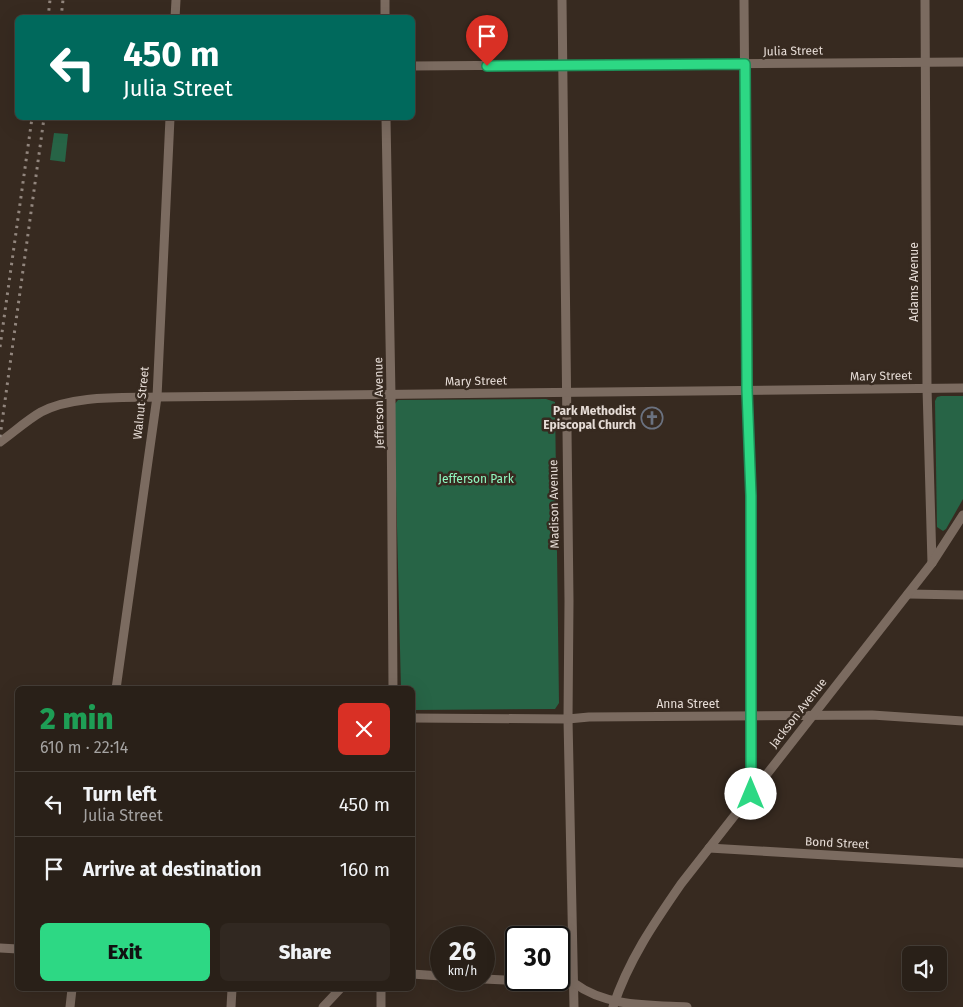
<!DOCTYPE html>
<meta charset="utf-8">
<style>
body{margin:0;font-family:"Fira Sans",sans-serif;background:#312821;color:#f1f3f6;height:100vh;display:flex;flex-direction:column;font-size:19px;white-space:nowrap}
*{box-sizing:border-box;margin:0}
p{font-size:16px;color:#a5a3a2}
.icon{flex:none;width:28px;height:28px;fill:none;stroke:currentColor;stroke-width:2;stroke-linecap:round;stroke-linejoin:round}
.map{position:relative;flex:1;overflow:hidden}
.side{position:absolute;left:15px;top:686px;width:400px;height:305px;display:flex;flex-direction:column;background:#292018;border-radius:8px;box-shadow:0 5px 20px #0002,0 0 0 1px #453e37}
.side>*{flex:none}
.hud{position:absolute;left:15px;top:15px;width:400px;height:105px;border-radius:8px;box-shadow:0 5px 20px #0002,0 0 0 1px #453e37;background:#00695c;color:#fff;overflow:hidden}
.controls{position:absolute;left:902px;top:946px;display:grid;gap:10px}
.controls a{display:grid;place-items:center;width:45px;height:45px;border-radius:8px;background:#292018;box-shadow:0 5px 20px #0002,0 0 0 1px #453e37;font-size:25px}
.speed{position:absolute;left:430px;top:926px;display:flex;gap:10px;font-size:25px;font-weight:700;text-align:center}
.speed>*{display:grid;place-content:center;width:65px;height:65px;border-radius:50%;background:#292018;box-shadow:0 5px 20px #0002,0 0 0 1px #453e37;line-height:1}
.speed small{font-size:12px;font-weight:400}
.speed .limit{border:2px solid #111;border-radius:8px;background:#fff;color:#111}
.pin{position:absolute;display:grid;place-items:center;width:42px;height:42px;color:#fff;margin:-51px -21px;border-radius:50% 50% 50% 0;rotate:-45deg;box-shadow:0 0 5px #0007}
.pin .icon{rotate:45deg}
.me{position:absolute;width:55px;margin:-28px;rotate:0deg;stroke-linejoin:round;filter:drop-shadow(0 0 4px #0008)}
.turn{display:flex;align-items:center;gap:18px;height:105px;padding:0 25px;font-size:22px}
.turn .icon{width:65px;height:65px;stroke-width:2.5}
.turn b{display:block;font-size:35px;line-height:42px}
.round{display:grid;place-items:center;flex:none;width:52px;height:52px;border-radius:8px;background:#312821}
.summary{display:flex;align-items:center;justify-content:space-between;height:85px;padding:0 25px}
h1{font-size:30px;font-weight:800;line-height:38px;color:#1e9e55}
.primary-button{display:flex;gap:10px;margin-top:auto;padding:10px 25px}
.primary-button a{flex:1;height:58px;border-radius:8px;background:#2dd884;color:#111;font-size:20px;font-weight:800;line-height:58px;text-align:center}
.primary-button a+a{background:#312821;color:#f1f3f6}
ul{padding:0;list-style:none}
li{display:flex;align-items:center;gap:15px;height:65px;padding:0 25px;border-top:1px solid #453e37}
li div{flex:1}
li b{display:block;font-size:19px}
li em{font-style:normal}
.map>svg:first-child{display:block}
.green{fill:#276446}
.lines{fill:none;stroke-linecap:round;stroke-linejoin:round}
.minor{stroke:#7b6b60;stroke-width:9}
.rail{stroke:#92867e;stroke-width:3;stroke-dasharray:2.5 5;stroke-linecap:butt}
.route-casing{stroke:#1d8c56;stroke-width:12}
.route{stroke:#2dd884;stroke-width:9}
.labels{text-anchor:middle;dominant-baseline:central;stroke-width:5;stroke-linejoin:round;paint-order:stroke}
.street-label{font-size:12px;fill:#e6dcd6;stroke:#372a20}
.poi-label{font-size:12px;font-weight:bold;fill:#e6dcd6;stroke:#372a20;text-anchor:end}
.park-label{font-size:12px;fill:#90f8c0;stroke:#372a20}
</style>
<div class="map">
<svg width="963" height="1007" viewBox="0 0 963 1007">
<rect width="100%" height="100%" fill="#372a20"/>
<g class="green">
<polygon points="54,133 68,134 65,162 50,160"/>
<polygon points="941,396 963,396 963,499 946,529 943,531 937,527 935,401 937,397"/>
<polygon points="546,399 555,402 559,703 555,709 413,710 412,689 401,689 394,405 398,400"/>
</g>
<g class="lines">
<g class="minor">
<polyline points="385,0 385,18"/>
<polyline points="562,0 569,601 568,719 574,1007"/>
<polyline points="744,0 747,390 751,496 751,794"/>
<polyline points="925,0 927,388 932,563"/>
<polyline points="175,18 176,0"/>
<polyline points="412,66 963,62"/>
<polyline points="386,118 391,395 393,689"/>
<path d="M0,442c14,-10 27,-22 41,-30 32,-17 81,-14 116,-15l806,-9"/>
<polyline points="908,594 963,595"/>
<polyline points="116,689 157,397 170,118"/>
<polyline points="412,718 568,719 589,717 872,715 963,721"/>
<polyline points="709,848 963,863"/>
<polyline points="0,948 18,949"/>
<polyline points="412,974 441,976"/>
<path d="M484,979l90,4c32,24 75,22 113,24"/>
<polyline points="70,1007 72,989"/>
<polyline points="231,1007 232,989"/>
<polyline points="323,1007 340,989"/>
<polyline points="381,1007 381,989"/>
<path d="M613,1007c15,-46 41,-84 68,-123l251,-321 31,-48"/>
</g>
<g class="rail">
<polyline points="48,18 50,0"/>
<polyline points="61,18 63,0"/>
<polyline points="0,347 32,118"/>
<polyline points="0,437 44,118"/>
</g>
</g>
<g class="lines">
<g class="route-casing">
<polyline id="route" points="487,66 745,64 747,390 751,496 751,794"/>
</g>
<use href="#route" class="route"/>
</g>
<defs>
<g id="church-ring" transform="scale(1.125)"><circle r="9.5" fill="#372a20" stroke="#6b7280" stroke-width="1.5"/><path d="M-1.2-6h2.4v3.5h3.3v2.4h-3.3V6h-2.4V-.1h-3.3v-2.4h3.3Z" fill="#6b7280"/></g>
</defs>
<g fill-rule="evenodd">
<use href="#church-ring" x="652" y="418"/>
</g>
<g class="labels">
<g class="street-label">
<text transform="translate(793 51) rotate(-1)">Julia Street</text>
<text transform="translate(914 282) rotate(-90)">Adams Avenue</text>
<text transform="translate(881 376) rotate(-1)">Mary Street</text>
<text transform="translate(476 381) rotate(-1)">Mary Street</text>
<text transform="translate(141 403) rotate(-84)">Walnut Street</text>
<text transform="translate(379 403) rotate(-91)">Jefferson Avenue</text>
<text transform="translate(554 504) rotate(-91)">Madison Avenue</text>
<text x="688" y="704">Anna Street</text>
<text transform="translate(798 713) rotate(-52)">Jackson Avenue</text>
<text transform="translate(837 843) rotate(3)">Bond Street</text>
</g>
<g class="poi-label">
<text x="636" y="411">Park Methodist<tspan x="636" dy="14">Episcopal Church</tspan></text>
</g>
<g class="park-label">
<text x="476" y="479">Jefferson Park</text>
</g>
</g>
</svg>
<div class="controls">
<a><svg class="icon" aria-label="sound" viewBox="0 0 24 24"><path d="M4 9h4l5-4v14l-5-4H4zM17 9q2 3 0 6"/></svg></a>
</div>
<div class="speed"><div>26<small>km/h</small></div><div class="limit">30</div></div>
<div class="pin" style="left:487px;top:66px;background:#d93025"><svg class="icon" aria-label="arrive" viewBox="0 0 24 24"><path d="M6 21V4h12l-3 4 3 4H6"/></svg></div>
<svg class="me" style="left:751px;top:794px" viewBox="-20 -20 40 40"><circle r="19" fill="#fff"/><path d="M0-13L10 11 0 6-10 11z" fill="#2dd884"/></svg>
<div class="hud">
<div class="turn"><svg class="icon" aria-label="left" viewBox="0 0 24 24"><path d="M17 20v-9H6M10 6l-5 5 5 5"/></svg><div><b>450 m</b>Julia Street</div></div>
</div>
<section class="side">
<div class="summary"><div><h1>2 min</h1><p>610 m · 22:14</p></div><a class="round" style="background:#d93025;color:#fff"><svg class="icon" aria-label="close" viewBox="0 0 24 24"><path d="M6 6l12 12M18 6L6 18"/></svg></a></div>
<ul>
<li><svg class="icon" aria-label="left" viewBox="0 0 24 24"><path d="M17 20v-9H6M10 6l-5 5 5 5"/></svg><div><b>Turn left</b><p>Julia Street</p></div><em>450 m</em></li>
<li><svg class="icon" aria-label="arrive" viewBox="0 0 24 24"><path d="M6 21V4h12l-3 4 3 4H6"/></svg><div><b>Arrive at destination</b></div><em>160 m</em></li>
</ul>
<div class="primary-button"><a>Exit</a><a>Share</a></div>
</section>
</div>
